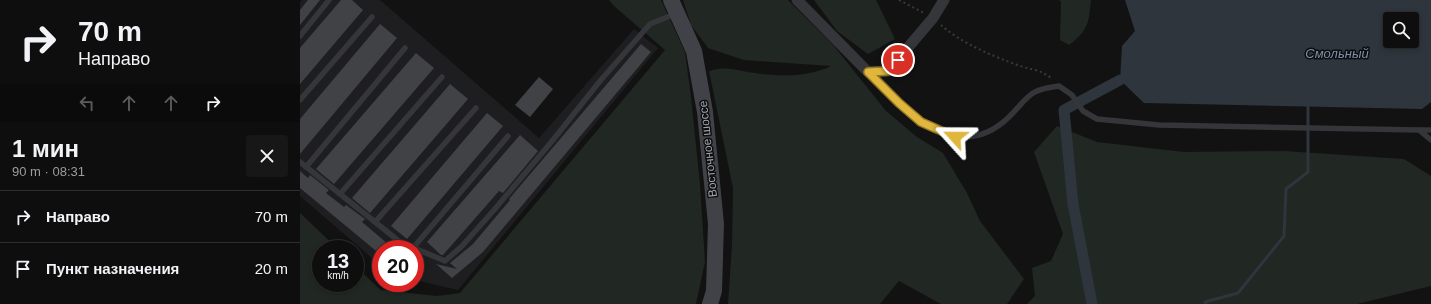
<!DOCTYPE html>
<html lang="ru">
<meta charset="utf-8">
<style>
body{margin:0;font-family:Helvetica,sans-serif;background:#171717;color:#f1f3f6;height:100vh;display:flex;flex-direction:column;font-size:15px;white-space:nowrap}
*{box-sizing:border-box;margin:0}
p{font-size:13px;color:#9b9c9e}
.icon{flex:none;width:22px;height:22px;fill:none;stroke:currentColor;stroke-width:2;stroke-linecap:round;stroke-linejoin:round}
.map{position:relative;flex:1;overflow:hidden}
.details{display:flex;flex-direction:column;background:#0e0e0e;width:300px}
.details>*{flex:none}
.top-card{background:#0e0e0e;color:#f1f3f6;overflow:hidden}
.tools{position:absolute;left:1083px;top:12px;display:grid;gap:8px}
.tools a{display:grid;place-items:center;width:36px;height:36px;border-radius:4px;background:#0e0e0e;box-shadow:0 2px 6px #0003,0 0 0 1px #2e2e2e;font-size:20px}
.speed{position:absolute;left:12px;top:240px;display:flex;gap:8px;font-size:20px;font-weight:700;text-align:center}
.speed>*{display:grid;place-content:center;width:52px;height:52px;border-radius:50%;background:#0e0e0e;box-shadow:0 2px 6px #0003,0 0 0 1px #2e2e2e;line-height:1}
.speed small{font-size:10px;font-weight:400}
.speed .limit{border:6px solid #d22;background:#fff;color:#111}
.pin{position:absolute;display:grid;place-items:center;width:34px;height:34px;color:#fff;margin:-17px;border:2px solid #fff;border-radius:50%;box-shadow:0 1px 4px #0007}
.me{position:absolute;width:44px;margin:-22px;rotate:294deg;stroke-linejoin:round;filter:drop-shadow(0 0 3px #0008)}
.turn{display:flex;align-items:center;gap:14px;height:84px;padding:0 12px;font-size:18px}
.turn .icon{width:52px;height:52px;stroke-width:2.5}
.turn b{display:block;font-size:28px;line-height:34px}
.lanes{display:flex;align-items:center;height:38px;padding:0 12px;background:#0003;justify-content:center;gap:20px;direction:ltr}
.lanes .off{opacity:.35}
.round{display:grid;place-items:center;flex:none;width:42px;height:42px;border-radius:4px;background:#171717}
.head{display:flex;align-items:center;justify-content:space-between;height:68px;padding:0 12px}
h1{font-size:24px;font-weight:600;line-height:30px}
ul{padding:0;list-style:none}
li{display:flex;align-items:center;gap:12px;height:52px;padding:0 12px;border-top:1px solid #2e2e2e}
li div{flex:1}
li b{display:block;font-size:15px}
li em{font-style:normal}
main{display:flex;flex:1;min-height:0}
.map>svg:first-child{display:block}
.built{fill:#1e1e20}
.green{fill:#212722}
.water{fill:#2e353d;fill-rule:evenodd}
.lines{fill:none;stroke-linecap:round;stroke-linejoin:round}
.stream{stroke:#2e353d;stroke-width:3}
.canal{stroke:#2e353d;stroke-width:11}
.building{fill:#414246}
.path{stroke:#393a3f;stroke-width:2;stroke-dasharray:2 3;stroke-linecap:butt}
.lane{stroke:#35363a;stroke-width:5.5}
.street{stroke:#35363a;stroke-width:11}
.secondary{stroke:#414248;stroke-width:16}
.route-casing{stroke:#927628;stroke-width:10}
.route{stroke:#e0b63d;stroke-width:7}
.labels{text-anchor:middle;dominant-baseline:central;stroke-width:3;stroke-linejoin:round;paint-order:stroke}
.street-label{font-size:12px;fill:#a5a8b2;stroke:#0d0d0e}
.water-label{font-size:13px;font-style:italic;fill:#7e92ab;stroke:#0d0d0e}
</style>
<main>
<section class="details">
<div class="top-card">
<div class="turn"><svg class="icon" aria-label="right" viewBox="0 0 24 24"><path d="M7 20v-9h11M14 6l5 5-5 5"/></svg><div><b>70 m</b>Направо</div></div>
<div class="lanes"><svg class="icon off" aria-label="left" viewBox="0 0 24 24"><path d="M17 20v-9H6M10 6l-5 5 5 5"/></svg><svg class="icon off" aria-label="ahead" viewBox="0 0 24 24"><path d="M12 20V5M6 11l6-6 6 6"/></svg><svg class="icon off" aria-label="ahead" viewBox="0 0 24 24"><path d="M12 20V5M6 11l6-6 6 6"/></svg><svg class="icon" aria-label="right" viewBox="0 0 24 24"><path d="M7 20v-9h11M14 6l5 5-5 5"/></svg></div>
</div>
<div class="head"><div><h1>1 мин</h1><p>90 m · 08:31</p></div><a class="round"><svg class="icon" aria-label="close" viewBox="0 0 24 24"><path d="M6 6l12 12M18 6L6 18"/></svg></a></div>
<ul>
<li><svg class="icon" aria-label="right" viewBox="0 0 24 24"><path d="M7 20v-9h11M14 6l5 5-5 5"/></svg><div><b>Направо</b></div><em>70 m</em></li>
<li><svg class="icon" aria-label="arrive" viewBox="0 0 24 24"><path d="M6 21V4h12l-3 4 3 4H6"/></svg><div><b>Пункт назначения</b></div><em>20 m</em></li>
</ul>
</section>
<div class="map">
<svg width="1131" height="304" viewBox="0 0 1131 304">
<rect width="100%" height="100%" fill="#121213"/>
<polygon class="built" points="2,0 80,0 239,138 334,29 358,48 158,290 115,280 115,249 81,249 81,266 0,196 0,3"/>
<g class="green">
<polygon points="309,0 361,0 385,52 391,97 400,184 405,262 396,304 0,304 0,213 38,249 21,249 21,283 55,283 55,266 81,290 137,296 160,293 365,50 314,6"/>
<path d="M383,0h105l46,46 52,65 31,26 26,16 24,40 13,28 44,58 -17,25h-66l-42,-23 -19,23h-152l4,-59 1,-57 -24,-117c18,-6 27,0 46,2 24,4 54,4 76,-7l-87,-6 -36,-12 -17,-23z"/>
<polygon points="514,0 576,0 595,39 568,54 537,31"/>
<path d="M759,0h32c-2,22 -3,31 -22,45l-9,-5 1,-38z"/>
<polygon points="757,126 797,142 884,152 984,151 1104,159 1131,176 1131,286 1057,304 727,304 735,296 732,268 751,261 763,234 734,152"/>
</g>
<path class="water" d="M825,0h306v102l-9,7 -278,-6 -24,-23 2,-34 13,-15zM1090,19h22v22h-22z"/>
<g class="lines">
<polyline class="stream" points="906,304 905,302 938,293 984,236 986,189 1008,172 1008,103"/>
<polyline class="canal" points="792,304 773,204 764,110 820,80"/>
</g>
<g class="building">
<polygon points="8,0 20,0 0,25 0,10"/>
<polygon points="41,0 52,0 63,10 0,84 0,48"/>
<polygon points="80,24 97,38 0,154 0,119"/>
<polygon points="341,44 351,52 183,252 152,278 136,264 157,269 150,263 173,244 210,200 209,199"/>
<polygon points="116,53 134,68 34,184 16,169"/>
<polygon points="239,77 253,89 230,117 215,105"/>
<polygon points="150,84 168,99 70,213 52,198"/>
<polygon points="187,113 203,126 107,239 91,226"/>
<polygon points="220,135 238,151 203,193 199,191 143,255 141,255 127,242"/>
<polygon points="0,171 8,178 10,175 29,190 26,193 44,207 46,205 65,219 62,222 94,249 81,249 81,255 0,188"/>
</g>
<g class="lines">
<g class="path">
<polyline points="599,0 624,13"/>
<path d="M641,25c19,17 47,29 71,38 13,6 30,6 40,16"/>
</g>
<g class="lane">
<polyline points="0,36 29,0"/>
<path d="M569,73c37,38 88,94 140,44 21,-21 18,-27 50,-31l13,9 11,16 14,8 62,6 260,5 12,10"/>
<polyline points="0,100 72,17"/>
<polyline points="1119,130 1131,130"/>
<polyline points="0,162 100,242 145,261 162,246 194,210 253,140 300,81 350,24 375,14"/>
<polyline points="6,167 105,48"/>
<polyline points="40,194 142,77"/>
<polyline points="75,222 176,108"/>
<polyline points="113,248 208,136"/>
</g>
<polyline class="street" points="497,0 568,72 588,71 633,18 644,0"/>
<polyline class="secondary" points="371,0 394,51 405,112 416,224 414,291 410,304"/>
</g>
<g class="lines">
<g class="route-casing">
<polyline id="route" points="598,60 588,71 568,72 599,103 621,122 655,137"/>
</g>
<use href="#route" class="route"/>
</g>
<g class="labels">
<g class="street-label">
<text transform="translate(408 149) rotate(-96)">Восточное шоссе</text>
</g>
<g class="water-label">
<text x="1037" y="53">Смольный</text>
</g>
</g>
</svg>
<div class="tools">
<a><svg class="icon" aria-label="search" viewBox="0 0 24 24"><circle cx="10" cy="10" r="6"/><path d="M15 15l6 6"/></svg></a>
</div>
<div class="speed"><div>13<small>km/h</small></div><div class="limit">20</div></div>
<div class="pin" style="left:598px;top:60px;background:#d93025"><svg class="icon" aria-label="arrive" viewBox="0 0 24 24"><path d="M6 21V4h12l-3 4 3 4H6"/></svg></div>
<svg class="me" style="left:655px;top:137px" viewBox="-20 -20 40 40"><path d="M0-17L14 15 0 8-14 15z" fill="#e0b63d" stroke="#fff" stroke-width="4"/></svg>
</div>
</main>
